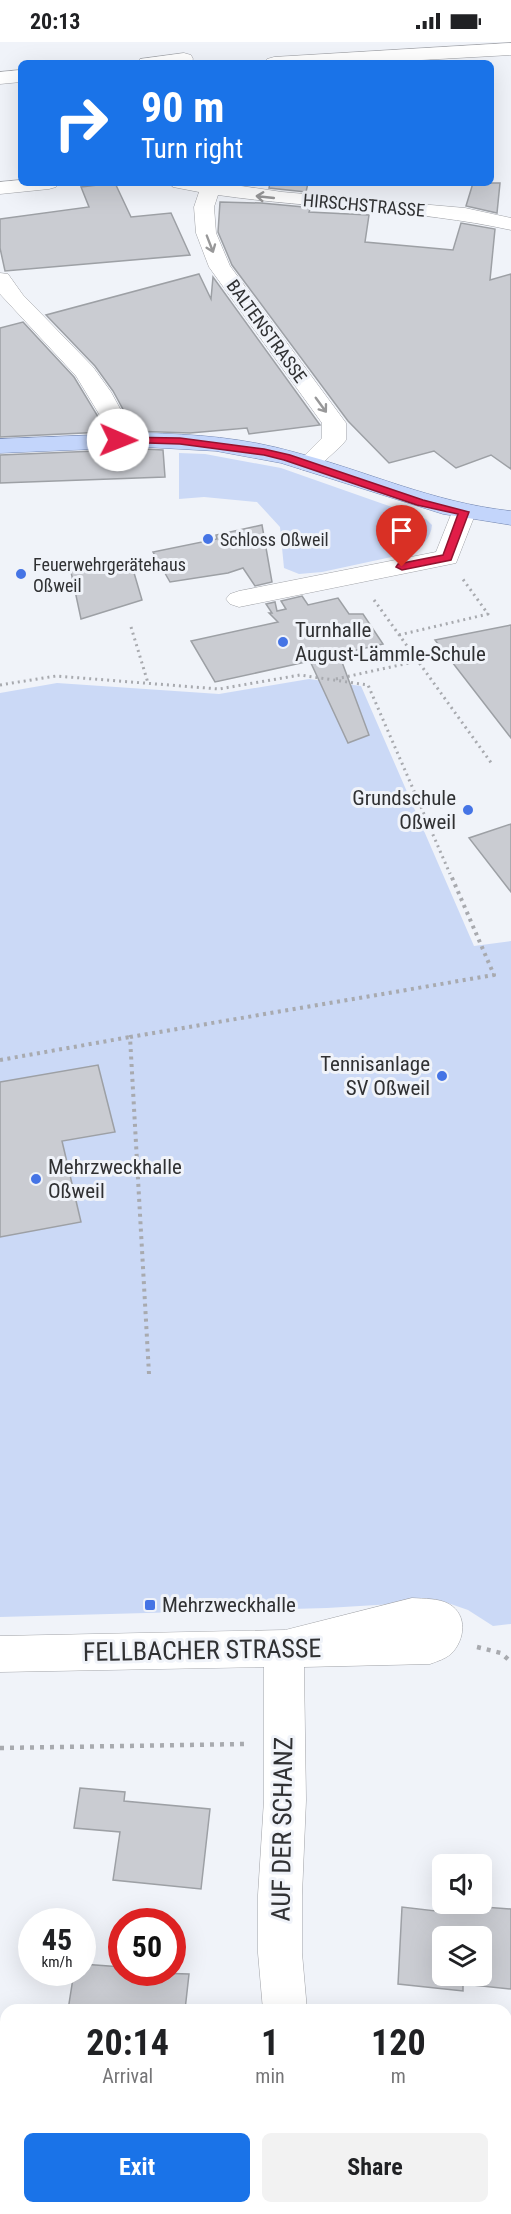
<!DOCTYPE html>
<meta charset="utf-8">
<style>
body{margin:0;font-family:"Roboto Condensed",sans-serif;background:#f2f2f2;color:#202124;height:100vh;display:flex;flex-direction:column;font-size:22px;white-space:nowrap}
*{box-sizing:border-box;margin:0}
p{font-size:20px;color:#757577}
.icon{flex:none;width:33px;height:33px;fill:none;stroke:currentColor;stroke-width:2;stroke-linecap:round;stroke-linejoin:round}
.map{position:relative;flex:1;overflow:hidden}
.side{position:absolute;left:0px;top:1962px;width:512px;height:210px;display:flex;flex-direction:column;background:#fff;border-radius:18px 18px 0 0;box-shadow:0 6px 24px #0002}
.side>*{flex:none}
.hud{position:absolute;left:18px;top:18px;width:476px;height:126px;border-radius:9px;box-shadow:0 6px 24px #0002;background:#1a73e8;color:#fff;overflow:hidden}
.controls{position:absolute;left:432px;top:1812px;display:grid;gap:12px}
.controls a{display:grid;place-items:center;width:60px;height:60px;border-radius:9px;background:#fff;box-shadow:0 6px 24px #0002;font-size:30px}
.speed{position:absolute;left:18px;top:1866px;display:flex;gap:12px;font-size:30px;font-weight:700;text-align:center}
.speed>*{display:grid;place-content:center;width:78px;height:78px;border-radius:50%;background:#fff;box-shadow:0 6px 24px #0002;line-height:1}
.speed small{font-size:15px;font-weight:400}
.speed .limit{border:9px solid #d22;background:#fff;color:#111}
.pin{position:absolute;display:grid;place-items:center;width:51px;height:51px;color:#fff;margin:-62px -26px;border-radius:50% 50% 50% 0;rotate:-45deg;box-shadow:0 0 6px #0007}
.pin .icon{rotate:45deg}
.me{position:absolute;width:66px;margin:-33px;rotate:91deg;stroke-linejoin:round;filter:drop-shadow(0 0 4px #0008)}
.turn{display:flex;align-items:center;gap:21px;height:126px;padding:0 24px;font-size:27px}
.turn .icon{width:78px;height:78px;stroke-width:2.5}
.turn b{display:block;font-size:42px;line-height:51px}
.eta{display:flex;justify-content:space-evenly;align-items:center;height:102px;text-align:center}
.eta b{font-size:36px;font-weight:700;line-height:42px}
.primary-button{display:flex;gap:12px;margin-top:auto;padding:12px 24px}
.primary-button a{flex:1;height:69px;border-radius:9px;background:#1a73e8;color:#fff;font-size:24px;font-weight:700;line-height:69px;text-align:center}
.primary-button a+a{background:#f2f2f2;color:#202124}
.status{display:flex;justify-content:space-between;align-items:center;height:42px;padding:0 30px;background:#fff;direction:ltr}
.status svg{height:16px;fill:currentColor}
.map>svg:first-child{display:block}
.green{fill:#cbd9f6}
.building{fill:#caccd2;stroke:#9da0a5;stroke-width:1.5;fill-rule:evenodd}
.lines{fill:none;stroke-linecap:round;stroke-linejoin:round}
.minor-casing{stroke:#a0a2a7;stroke-width:1}
.major-casing{stroke:#7689b3;stroke-width:1}
.path-far2{stroke:#a8aaaf;stroke-width:3;stroke-dasharray:2 4;stroke-linecap:butt}
.path-far1{stroke:#a8aaaf;stroke-width:4;stroke-dasharray:3 4.5;stroke-linecap:butt}
.path{stroke:#a8aaaf;stroke-width:4.5;stroke-dasharray:4 6;stroke-linecap:butt}
.minor{fill:#fff;fill-rule:evenodd}
.major{fill:#c3d5fb;fill-rule:evenodd}
.oneway{stroke:#989899}
.route{fill:#e11d48;stroke:#92132f;stroke-width:1.5}
.poi-dot{fill:#4574e5;stroke:#f0f3f9;stroke-width:2}
.labels{text-anchor:middle;dominant-baseline:central;stroke-width:6;stroke-linejoin:round;paint-order:stroke}
.far-street-label{font-size:18px;fill:#303133;stroke:#f0f3f9}
.far-poi-label{font-size:18px;fill:#303133;stroke:#f0f3f9;text-anchor:start}
.poi-label{font-size:21px;fill:#303133;stroke:#f0f3f9;text-anchor:start}
.near-street-label{font-size:26px;fill:#303133;stroke:#f0f3f9}
</style>
<div class="status"><b>20:13</b><svg viewBox="0 0 49 12"><path d="M0 12V9h3v3zM5 12V6h3v6zM10 12V3h3v9zM15 12V0h3v12zM26 1h20v11H26zM47 4h2v5h-2z"/></svg></div>
<div class="map">
<svg width="511" height="2172" viewBox="0 0 511 2172">
<rect width="100%" height="100%" fill="#f0f3f9"/>
<g class="green">
<path d="M179,411l26,1 76,14 145,51 6,6c-1,13 -10,22 -22,28l-88,19 -23,2 -15,-6 -4,-41 -23,-25 -53,-5 -25,2z"/>
<polygon points="309,637 361,644 474,904 511,899 511,1582 493,1584 468,1568 442,1559 327,1566 0,1575 0,651 57,641 219,652"/>
</g>
<g class="building">
<polygon points="115,141 131,175 171,171 190,213 5,229 0,206 0,177 89,165 81,145"/>
<polygon points="270,141 308,141 306,150 269,146"/>
<polygon points="473,141 500,141 497,171 466,164"/>
<polygon points="220,160 261,161 304,165 310,167 309,170 369,173 365,200 453,208 461,181 495,187 490,238 511,232 511,427 491,413 456,426 434,409 389,421 348,379 232,223 218,190"/>
<polygon points="199,232 211,257 213,235 320,383 249,392 247,386 190,391 131,389 125,371 113,349 95,324 46,273"/>
<polygon points="23,280 74,335 97,373 104,390 0,395 0,286"/>
<polygon points="144,407 163,408 165,435 0,441 0,413"/>
<polygon points="262,483 272,540 255,544 243,526 228,531 170,540 153,510 217,497 216,493"/>
<polygon points="132,524 142,558 81,577 71,530"/>
<polygon points="302,554 308,563 338,556 349,572 363,572 383,602 339,612 369,693 348,701 310,619 215,640 191,599 278,580 269,571 272,571 266,562 275,560 277,569 286,567 281,559"/>
<polygon points="511,583 511,696 435,598"/>
<polygon points="511,782 511,850 469,796"/>
<polygon points="98,1023 115,1090 62,1099 81,1180 0,1195 0,1040"/>
<polygon points="80,1746 125,1750 124,1759 210,1767 201,1847 113,1838 120,1790 74,1786"/>
<path d="M444,1862l67,5v80l-48,-5v7l-65,-7 4,-77 42,5zM442,1894h40v40h-40z"/>
<polygon points="82,1922 122,1925 122,1930 189,1932 185,1968 68,1968 74,1930 82,1930"/>
</g>
<g class="lines">
<g class="minor-casing">
<g id="minor">
<polygon points="511,1 511,13 368,21 265,21 267,17 274,15"/>
<polygon points="184,11 191,13 193,17 191,21 138,21 140,17"/>
<polygon points="21,28 21,40 0,42 0,30"/>
<polygon points="21,138 21,141 59,141 56,145 49,147 0,152 0,140"/>
<path d="M170,141h51l61,9 183,16 46,10v12c-96,-21 -196,-21 -293,-35l-4,12 2,26 14,33 116,157v17l-4,5 -26,24 -8,2 -8,-2 -4,-5 26,-26v-15l-113,-156 -13,-34 -2,-26 5,-15 -26,-5z"/>
<polygon points="0,231 8,232 23,253 93,325 111,350 123,372 131,398 127,403 119,405 111,403 99,372 76,334 0,252"/>
<polygon points="464,463 473,465 476,470 456,521 239,565 230,562 226,557 230,552 239,549 436,510 452,470 455,465"/>
<path d="M412,1556c13,1 26,0 37,6 19,11 16,36 2,50 -6,5 -13,7 -21,10l-126,3 2,133 -4,95v58l5,57h-44l-5,-57v-58l6,-95v-133l-264,5v-36l285,-6z"/>
<polygon points="282,2166 330,2166 331,2172 283,2172"/>
</g>
</g>
<g class="major-casing">
<path id="major" d="M144,391c51,1 101,5 150,19 76,20 137,50 217,59v14l-68,-11 -162,-51 -65,-12 -72,-4 -144,6v-14z"/>
</g>
<g class="path-far2">
<polyline points="374,558 492,722"/>
<polyline points="131,585 148,641"/>
<polyline points="399,593 488,572 462,536"/>
<polyline points="336,637 418,619"/>
<polyline points="0,643 56,634 219,647 300,633 368,643 450,832"/>
</g>
<g class="path-far1">
<polyline points="0,1018 130,995"/>
<polyline points="149,1332 130,995 494,933 450,831"/>
</g>
<g class="path">
<polyline points="477,1605 501,1611 511,1620"/>
<polyline points="0,1706 245,1702"/>
</g>
<use href="#minor" class="minor"/>
<use href="#major" class="major"/>
</g>
<defs><path id="oneway-shaft" d="M-6 0H5M1.5-3L5.5 0L1.5 3" fill="none" stroke-width="1.6" stroke-linecap="round" stroke-linejoin="round" transform="scale(1.5)"/></defs>
<g class="oneway">
<use href="#oneway-shaft" transform="translate(265 155) rotate(-174)"/>
<use href="#oneway-shaft" transform="translate(210 202) rotate(69)"/>
<use href="#oneway-shaft" transform="translate(321 363) rotate(54)"/>
</g>
<polygon class="route" points="118,395 180,396 264,407 290,413 423,458 469,470 451,518 402,528 396,525 398,522 443,513 458,472 417,463 284,418 264,413 180,402 115,400 114,398"/>
<g class="poi-dot">
<circle cx="208" cy="497" r="6"/>
<circle cx="21" cy="532" r="6"/>
<circle cx="283" cy="600" r="6"/>
<circle cx="468" cy="768" r="6"/>
<circle cx="442" cy="1034" r="6"/>
<circle cx="36" cy="1137" r="6"/>
<rect x="144" y="1557" width="12" height="12" rx="3"/>
</g>
<g class="labels">
<g class="far-street-label">
<text transform="translate(364 163) rotate(5)">HIRSCHSTRASSE</text>
<text transform="translate(267 289) rotate(54)">BALTENSTRASSE</text>
</g>
<g class="far-poi-label">
<text x="220" y="497">Schloss Oßweil</text>
<text x="33" y="522">Feuerwehrgerätehaus<tspan x="33" dy="21">Oßweil</tspan></text>
</g>
<g class="poi-label">
<text x="295" y="588">Turnhalle<tspan x="295" dy="24">August-Lämmle-Schule</tspan></text>
<text x="456" y="756" text-anchor="end">Grundschule<tspan x="456" dy="24">Oßweil</tspan></text>
<text x="430" y="1022" text-anchor="end">Tennisanlage<tspan x="430" dy="24">SV Oßweil</tspan></text>
<text x="48" y="1125">Mehrzweckhalle<tspan x="48" dy="24">Oßweil</tspan></text>
<text x="162" y="1563">Mehrzweckhalle</text>
</g>
<g class="near-street-label">
<text transform="translate(202 1608) rotate(-1)">FELLBACHER STRASSE</text>
<text transform="translate(282 1787) rotate(-89)">AUF DER SCHANZ</text>
</g>
</g>
</svg>
<div class="controls">
<a><svg class="icon" aria-label="sound" viewBox="0 0 24 24"><path d="M4 9h4l5-4v14l-5-4H4zM17 9q2 3 0 6"/></svg></a>
<a><svg class="icon" aria-label="layers" viewBox="0 0 24 24"><path d="M12 4l9 5-9 5-9-5zM3 14l9 5 9-5"/></svg></a>
</div>
<div class="speed"><div>45<small>km/h</small></div><div class="limit">50</div></div>
<div class="pin" style="left:402px;top:525px;background:#d93025"><svg class="icon" aria-label="arrive" viewBox="0 0 24 24"><path d="M6 21V4h12l-3 4 3 4H6"/></svg></div>
<svg class="me" style="left:118px;top:398px" viewBox="-20 -20 40 40"><circle r="19" fill="#fff"/><path d="M0-13L10 11 0 6-10 11z" fill="#e11d48"/></svg>
<div class="hud">
<div class="turn"><svg class="icon" aria-label="right" viewBox="0 0 24 24"><path d="M7 20v-9h11M14 6l5 5-5 5"/></svg><div><b>90 m</b>Turn right</div></div>
</div>
<section class="side">
<div class="eta">
<div><b>20:14</b><p>Arrival</p></div>
<div><b>1</b><p>min</p></div>
<div><b>120</b><p>m</p></div>
</div>
<div class="primary-button"><a>Exit</a><a>Share</a></div>
</section>
</div>
